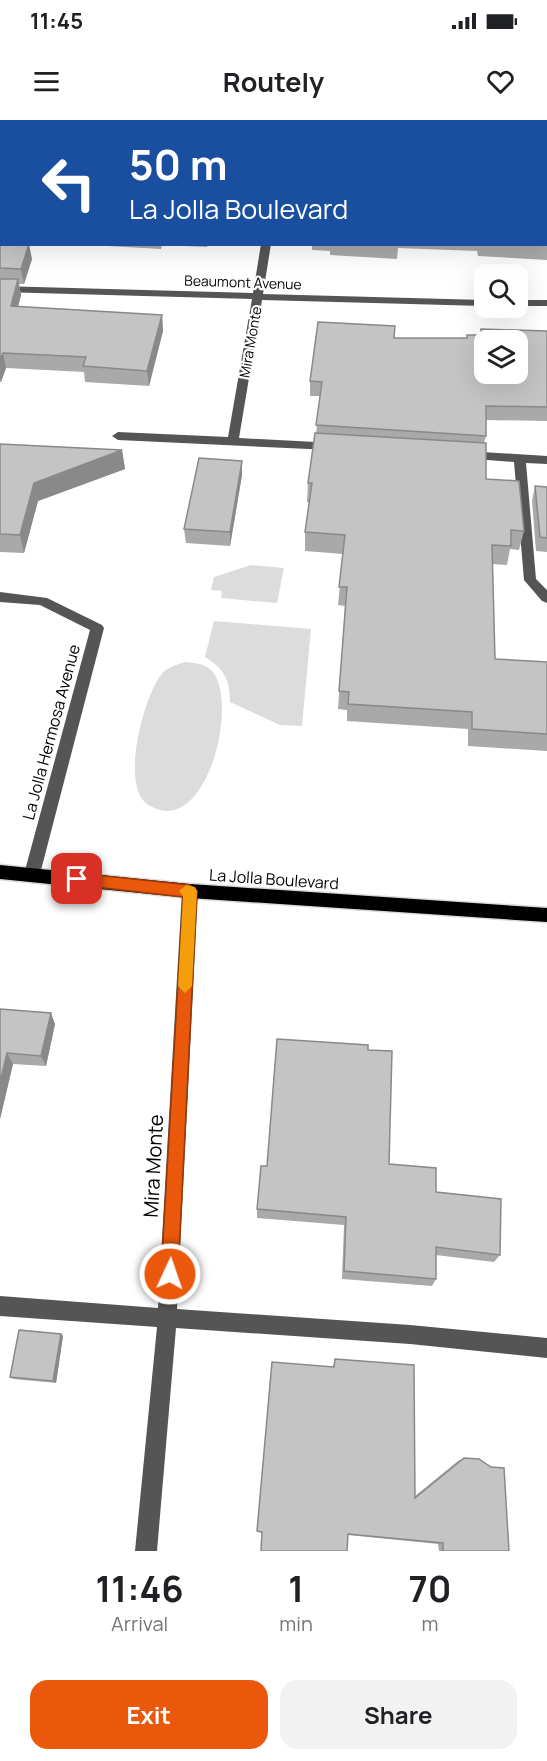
<!DOCTYPE html>
<style>
body{margin:0;font-family:Manrope,sans-serif;background:#f2f2f2;color:#202124;height:100vh;display:flex;flex-direction:column;font-size:22px;white-space:nowrap}
*{box-sizing:border-box;margin:0}
p{font-size:20px;color:#757577}
.icon{flex:none;width:33px;height:33px;fill:none;stroke:currentColor;stroke-width:2;stroke-linecap:round;stroke-linejoin:round}
.map{position:relative;height:1431px;overflow:hidden}
.panel{display:flex;flex-direction:column;background:#fff;flex:1}
.panel>*{flex:none}
.banner{position:absolute;left:0px;top:0px;width:548px;height:126px;box-shadow:0 6px 24px #0002;background:#1a4fa0;color:#fff;overflow:hidden}
.controls{position:absolute;left:474px;top:144px;display:grid;gap:12px}
.controls a{display:grid;place-items:center;width:54px;height:54px;border-radius:12px;background:#fff;box-shadow:0 6px 24px #0002;font-size:30px}
.pin{position:absolute;display:grid;place-items:center;width:51px;height:51px;color:#fff;margin:-26px;border-radius:12px;box-shadow:0 3px 9px #0006}
.me{position:absolute;width:66px;margin:-33px;rotate:3deg;stroke-linejoin:round;filter:drop-shadow(0 0 4px #0008)}
.turn{display:flex;align-items:center;gap:21px;height:126px;padding:0 30px;font-size:27px}
.turn .icon{width:78px;height:78px;stroke-width:2.5}
.turn b{display:block;font-size:42px;line-height:51px}
.eta{display:flex;justify-content:space-evenly;align-items:center;height:102px;text-align:center}
.eta b{font-size:36px;font-weight:700;line-height:42px}
.primary-button{display:flex;gap:12px;margin-top:auto;padding:12px 30px}
.primary-button a{flex:1;height:69px;border-radius:18px;background:#ea580c;color:#fff;font-size:24px;font-weight:700;line-height:69px;text-align:center}
.primary-button a+a{background:#f2f2f2;color:#202124}
.status{display:flex;justify-content:space-between;align-items:center;height:42px;padding:0 30px;background:#fff;direction:ltr}
.status svg{height:16px;fill:currentColor}
header{display:flex;justify-content:space-between;align-items:center;height:78px;padding:0 30px;background:#fff;font-size:27px;font-weight:700}
.map>svg:first-child{display:block}
.green{fill:#dcdcdc}
.lines{fill:none;stroke-linecap:round;stroke-linejoin:round}
.major-casing{stroke:#dbdbdb;stroke-width:3}
.minor{fill:#555;fill-rule:evenodd}
.major{fill:#000;fill-rule:evenodd}
.wall{fill:#a9a9a9}
.shaded-wall{fill:#898989}
.building{fill:#c4c4c4;stroke:#898989;stroke-width:1.5;fill-rule:evenodd}
.route{fill:#ea580c;stroke:#983908;stroke-width:1.5}
.slow{fill:#f59e0b}
.labels{text-anchor:middle;dominant-baseline:central;stroke-width:4.5;stroke-linejoin:round;paint-order:stroke}
.far-street-label{font-size:14px;fill:#000;stroke:#fff}
.street-label{font-size:16px;fill:#000;stroke:#fff}
.near-street-label{font-size:20px;fill:#000;stroke:#fff}
</style>
<div class="status"><b>11:45</b><svg viewBox="0 0 49 12"><path d="M0 12V9h3v3zM5 12V6h3v6zM10 12V3h3v9zM15 12V0h3v12zM26 1h20v11H26zM47 4h2v5h-2z"/></svg></div>
<header><svg class="icon" aria-label="menu" viewBox="0 0 24 24"><path d="M4 6h16M4 12h16M4 18h16"/></svg>Routely<svg class="icon" aria-label="heart" viewBox="0 0 24 24"><path d="M12 20l-8-8c-3-5 5-10 8-4 3-6 11-1 8 4z"/></svg></header>
<div class="map">
<svg width="547" height="1431" viewBox="0 0 547 1431">
<rect width="100%" height="100%" fill="#fff"/>
<g class="green">
<polygon points="251,445 284,448 277,483 221,478 222,471 211,470 214,457"/>
<path d="M214,501l97,8 -9,97 -22,-1 -50,-23c0,-23 -6,-33 -25,-45z"/>
<path d="M185,542c9,1 19,1 26,8 30,29 -5,174 -64,134 -27,-19 -3,-108 14,-129 6,-8 15,-10 24,-13z"/>
</g>
<g class="lines">
<g class="major-casing">
<polygon id="major" points="0,745 190,764 547,788 547,802 190,778 0,759"/>
</g>
<g class="minor">
<polygon points="312,0 320,0 311,2"/>
<polygon points="261,124 271,124 263,174 484,180 484,186 262,180 239,318 335,323 337,326 331,330 118,320 112,316 118,312 228,317 252,179 0,172 0,166 253,173"/>
<rect x="518" y="180" width="29" height="6"/>
<polygon points="466,331 547,336 547,344 526,343 536,459 547,470 547,483 542,481 524,460 514,342 462,338 460,335"/>
<polygon points="0,472 47,478 102,505 104,508 40,754 37,759 32,761 27,759 24,754 90,510 40,485 0,482"/>
<polygon points="190,764 195,766 198,771 177,1189 410,1205 547,1218 547,1238 410,1224 176,1208 157,1431 135,1431 157,1207 0,1196 0,1176 158,1188 182,771 185,766"/>
</g>
<use href="#major" class="major"/>
</g>
<g class="wall">
<polygon points="547,77 547,140 478,136 477,131 398,128 397,139 330,135 330,131 312,130 312,124 546,124"/>
<polygon points="72,124 208,124 207,127 162,125 161,129"/>
<polygon points="0,125 32,139 24,164 19,164 21,175 18,187 162,195 163,211 149,266 85,262 84,252 6,248 1,262 0,262"/>
<polygon points="481,209 547,211 547,301 486,300 486,316 484,323 486,359 524,411 519,430 510,429 507,445 492,444 495,539 547,542 547,631 468,626 468,609 347,601 347,590 338,589 345,486 338,485 343,434 305,431 305,412 310,382 307,382 308,363 316,314 320,276 310,276 310,261 394,218 467,218 480,215"/>
<polygon points="0,324 122,330 125,349 38,381 24,433 0,432"/>
<polygon points="242,341 242,355 230,426 186,423 184,409"/>
<polygon points="535,366 547,367 547,432 536,431 532,381"/>
<polygon points="0,889 55,904 46,946 13,944 0,999"/>
<polygon points="389,1044 436,1072 500,1135 494,1142 436,1135 436,1159 432,1166 342,1159 344,1105 257,1098 257,1089"/>
<polygon points="61,1214 63,1216 56,1263 13,1259 10,1257"/>
<polygon points="335,1239 415,1376 458,1341 464,1338 509,1431 439,1431 438,1424 348,1415 262,1413 258,1412 257,1411 333,1247"/>
</g>
<g class="shaded-wall">
<polygon points="29,124 32,139 24,164 21,149"/>
<polygon points="18,159 21,175 14,202 11,186"/>
<polygon points="162,195 163,211 149,266 147,251"/>
<polygon points="3,233 6,248 1,262 0,257 0,240"/>
<polygon points="122,330 125,349 38,381 24,433 20,415 34,363"/>
<polygon points="242,341 242,355 230,426 230,412"/>
<polygon points="51,893 55,904 46,946 41,936"/>
<polygon points="7,933 13,944 0,999 0,963"/>
<polygon points="61,1214 63,1216 56,1263 53,1261"/>
</g>
<g class="building">
<rect x="92" y="0" width="148" height="2"/>
<polygon points="373,0 421,0 421,2 372,2"/>
<polygon points="546,77 547,77 547,125 533,124 546,124"/>
<polygon points="2,122 2,124 29,124 21,149 0,148 0,125"/>
<polygon points="0,159 18,159 11,186 162,195 147,251 83,246 86,237 3,233 0,240"/>
<path d="M318,202l77,4 -1,12h73v-3h14v-6l66,2v76l-61,-1v30l-170,-11 6,-43 -12,-1zM484,220h34v34h-34z"/>
<polygon points="315,313 486,323 486,359 519,361 524,411 511,410 511,426 492,425 495,539 547,542 547,614 472,609 472,592 348,584 349,572 339,571 347,467 339,467 345,415 305,412 312,363 308,363"/>
<polygon points="0,324 122,330 34,363 20,415 0,414"/>
<polygon points="199,338 242,341 230,412 184,409"/>
<polygon points="535,366 547,367 547,418 540,417"/>
<polygon points="0,889 51,893 41,936 7,933 0,963"/>
<polygon points="277,919 368,925 368,930 392,931 389,1044 436,1048 436,1072 501,1079 500,1135 436,1127 436,1159 344,1151 346,1097 257,1089 261,1046 267,1046"/>
<polygon points="19,1210 61,1214 53,1261 10,1257"/>
<polygon points="335,1239 414,1245 415,1378 464,1338 479,1339 491,1347 504,1348 509,1431 443,1431 443,1423 348,1414 347,1431 261,1431 262,1412 257,1411 272,1242 334,1247"/>
</g>
<polygon class="route" points="77,753 190,765 197,771 178,1154 176,1160 170,1163 164,1160 161,1154 183,777 77,765 70,759"/>
<polygon class="slow" points="186,765 195,767 197,771 192,866 185,873 178,866 183,776 179,771"/>
<g class="labels">
<g class="far-street-label">
<text transform="translate(243 162) rotate(2)">Beaumont Avenue</text>
<text transform="translate(250 222) rotate(-80)">Mira Monte</text>
</g>
<g class="street-label">
<text transform="translate(51 612) rotate(-75)">La Jolla Hermosa Avenue</text>
<text transform="translate(274 759) rotate(4)">La Jolla Boulevard</text>
</g>
<g class="near-street-label">
<text transform="translate(153 1046) rotate(-87)">Mira Monte</text>
</g>
</g>
</svg>
<div class="controls">
<a><svg class="icon" aria-label="search" viewBox="0 0 24 24"><circle cx="10" cy="10" r="6"/><path d="M15 15l6 6"/></svg></a>
<a><svg class="icon" aria-label="layers" viewBox="0 0 24 24"><path d="M12 4l9 5-9 5-9-5zM3 14l9 5 9-5"/></svg></a>
</div>
<div class="pin" style="left:77px;top:759px;background:#d93025"><svg class="icon" aria-label="arrive" viewBox="0 0 24 24"><path d="M6 21V4h12l-3 4 3 4H6"/></svg></div>
<svg class="me" style="left:170px;top:1154px" viewBox="-20 -20 40 40"><circle r="17" fill="#ea580c" stroke="#fff" stroke-width="3"/><path d="M0-11L8 9 0 5-8 9z" fill="#fff"/></svg>
<div class="banner">
<div class="turn"><svg class="icon" aria-label="left" viewBox="0 0 24 24"><path d="M17 20v-9H6M10 6l-5 5 5 5"/></svg><div><b>50 m</b>La Jolla Boulevard</div></div>
</div>
</div>
<section class="panel">
<div class="eta">
<div><b>11:46</b><p>Arrival</p></div>
<div><b>1</b><p>min</p></div>
<div><b>70</b><p>m</p></div>
</div>
<div class="primary-button"><a>Exit</a><a>Share</a></div>
</section>
